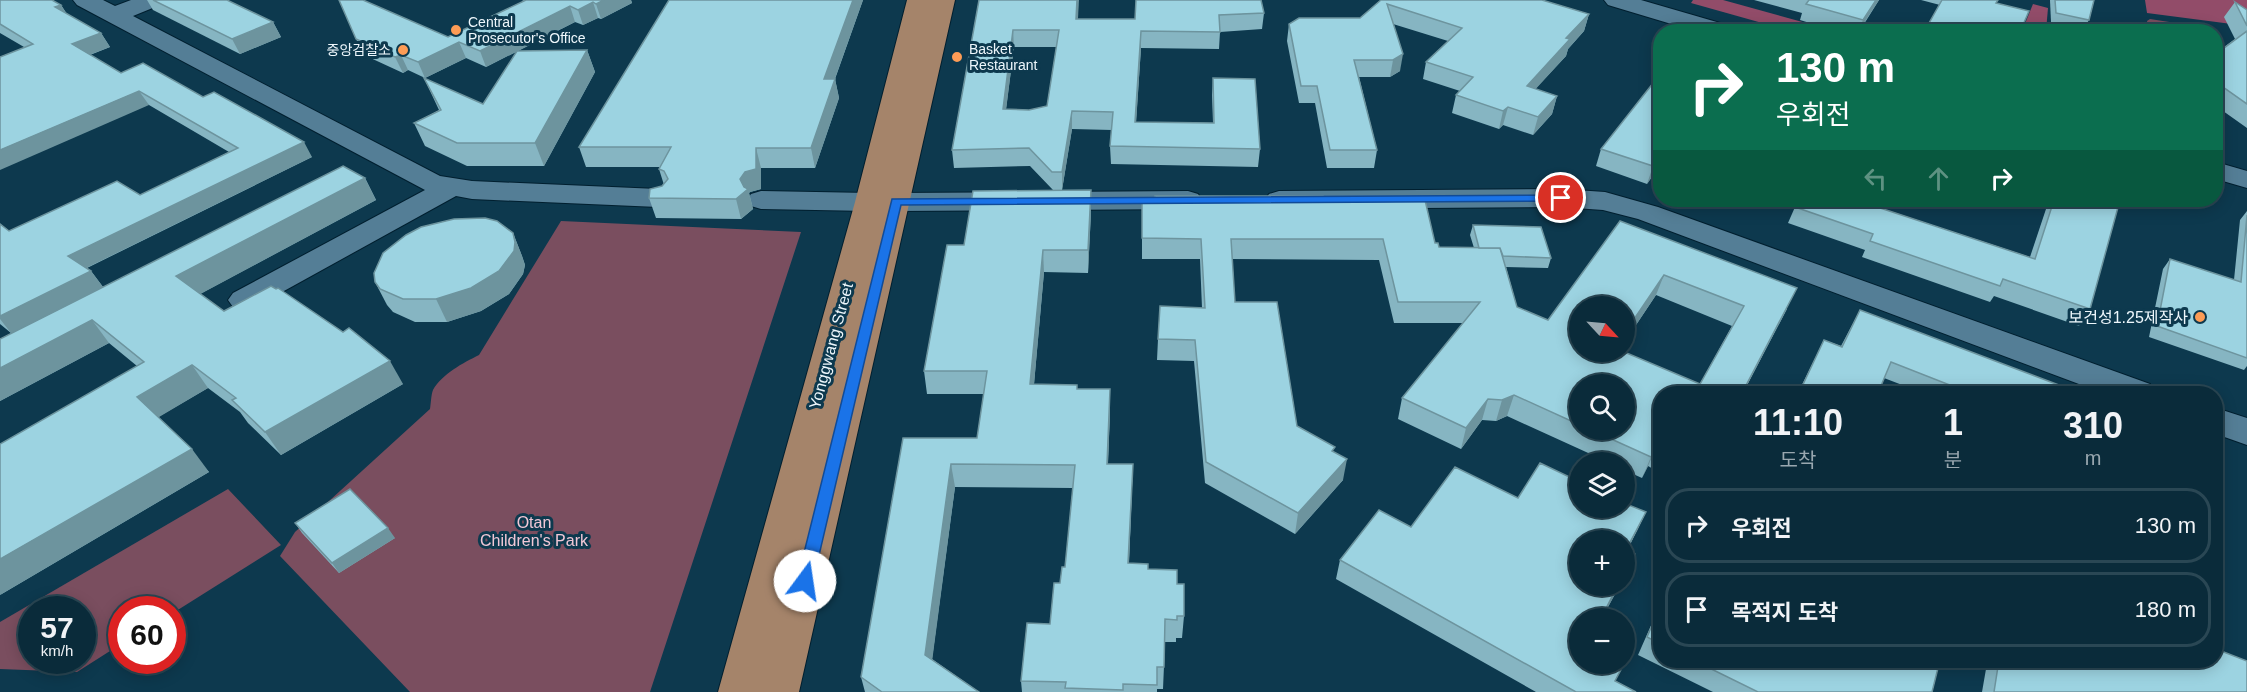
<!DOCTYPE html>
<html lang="ko">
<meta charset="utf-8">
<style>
body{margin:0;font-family:Arial,"Noto Sans KR",sans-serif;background:#183745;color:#f1f3f6;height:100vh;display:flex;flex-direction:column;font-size:22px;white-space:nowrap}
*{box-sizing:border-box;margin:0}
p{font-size:20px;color:#99a7af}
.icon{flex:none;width:33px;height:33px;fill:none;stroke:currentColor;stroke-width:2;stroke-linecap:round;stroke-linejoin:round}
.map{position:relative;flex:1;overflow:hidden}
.panel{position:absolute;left:1653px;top:386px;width:570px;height:282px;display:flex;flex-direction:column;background:#0a2b3a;border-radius:24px;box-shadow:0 3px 15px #0003,0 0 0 2px #2a4754}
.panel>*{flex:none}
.hud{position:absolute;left:1653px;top:24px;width:570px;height:183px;border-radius:24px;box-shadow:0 3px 15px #0003,0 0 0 2px #2a4754;background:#0b6e4f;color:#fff;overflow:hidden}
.needle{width:39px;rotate:116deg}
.tools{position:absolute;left:1569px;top:296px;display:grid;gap:12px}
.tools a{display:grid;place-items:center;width:66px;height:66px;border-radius:50%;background:#0a2b3a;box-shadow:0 3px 15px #0003,0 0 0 2px #2a4754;font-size:30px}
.speed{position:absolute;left:18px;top:596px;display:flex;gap:12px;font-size:30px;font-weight:700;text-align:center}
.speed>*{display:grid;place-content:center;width:78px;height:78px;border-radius:50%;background:#0a2b3a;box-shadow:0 3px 15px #0003,0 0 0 2px #2a4754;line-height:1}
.speed small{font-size:15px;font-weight:400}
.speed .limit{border:9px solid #d22;background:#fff;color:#111}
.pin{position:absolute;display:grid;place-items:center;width:51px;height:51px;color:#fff;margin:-26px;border:3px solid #fff;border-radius:50%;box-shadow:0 2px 6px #0007}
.me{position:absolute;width:66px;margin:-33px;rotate:14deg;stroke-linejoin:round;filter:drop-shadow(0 0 4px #0008)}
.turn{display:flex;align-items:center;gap:21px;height:126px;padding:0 24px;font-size:27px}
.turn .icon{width:78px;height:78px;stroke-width:2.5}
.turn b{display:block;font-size:42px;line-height:51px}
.lanes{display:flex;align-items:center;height:57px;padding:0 24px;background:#0003;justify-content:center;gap:30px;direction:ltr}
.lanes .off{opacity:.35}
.eta{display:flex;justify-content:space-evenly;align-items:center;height:102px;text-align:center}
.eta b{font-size:36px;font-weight:700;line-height:42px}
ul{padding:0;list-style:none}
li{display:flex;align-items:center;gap:18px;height:75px;margin:0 12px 9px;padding:0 12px;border:3px solid #2a4754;border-radius:24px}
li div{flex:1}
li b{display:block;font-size:22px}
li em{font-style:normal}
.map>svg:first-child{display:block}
.green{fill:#7a4e5f;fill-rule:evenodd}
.forest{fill:#924c69}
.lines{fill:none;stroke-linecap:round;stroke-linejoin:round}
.minor-casing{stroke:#001f2f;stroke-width:2}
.major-casing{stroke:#001f2f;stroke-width:2}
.minor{fill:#547e96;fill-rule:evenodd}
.major{fill:#a5846a;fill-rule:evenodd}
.wall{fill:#86b5c2;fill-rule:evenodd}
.shaded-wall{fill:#6d949e}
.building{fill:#9cd3e1;stroke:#6d949e;stroke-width:1.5;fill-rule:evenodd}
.route{fill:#1a73e8;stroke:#114b97;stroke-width:1.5}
.poi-dot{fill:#fd9c56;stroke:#0d394e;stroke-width:2}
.labels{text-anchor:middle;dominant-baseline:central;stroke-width:6;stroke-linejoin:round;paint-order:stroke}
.far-poi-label{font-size:14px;fill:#eef7fc;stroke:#0d394e;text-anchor:start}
.poi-label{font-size:16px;fill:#eef7fc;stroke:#0d394e;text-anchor:end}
.street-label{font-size:16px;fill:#eef7fc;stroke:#0d394e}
.park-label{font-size:16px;fill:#f2c7d6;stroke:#0d394e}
</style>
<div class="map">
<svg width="2247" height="692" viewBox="0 0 2247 692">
<rect width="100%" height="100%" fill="#0d394e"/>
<g class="green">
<polygon points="2150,19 2195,26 2196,31 2163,31 2148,28 2147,21"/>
<path d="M561,221l240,11 -151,460h-240l-130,-136 15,-24 135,-123c1,-6 1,-14 3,-19 9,-16 30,-27 46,-35z"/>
<path d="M228,489l53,56 -108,68 -1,-4h-50l-1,35 -44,28 -77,-3v-47zM32,609h50v51h-50z"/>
</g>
<g class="forest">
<polygon points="1693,0 1723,0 1835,31 1791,31 1691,3"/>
<polygon points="2145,0 2247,0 2247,26 2147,13"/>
<polygon points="2033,4 2048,8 2046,31 2022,31"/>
</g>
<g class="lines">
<g class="minor-casing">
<g id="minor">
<polygon points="73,0 103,0 115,6 131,0 164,0 160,5 133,16 440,176 472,181 658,189 668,192 672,198 668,204 658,207 472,199 456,196 255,307 244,310 233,307 228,300 233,293 425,190 77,5"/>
<polygon points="1604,0 1641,0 1734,27 1738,32 1698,32 1608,5"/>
<polygon points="2216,162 2247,171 2247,188 2216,179"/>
<polygon points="1561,189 1605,192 1658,207 2150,384 2155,393 2103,393 1638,219 1603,210 1561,207 1279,209 1269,206 1265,200 1269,194 1279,191"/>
<polygon points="761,191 869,193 879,196 882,201 886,196 896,193 1188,191 1198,194 1202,200 1198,206 1188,209 896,211 886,208 882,203 879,208 869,211 761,209 751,206 747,200 751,194"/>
<polygon points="2216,408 2247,418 2247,445 2216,434"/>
</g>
</g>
<g class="major-casing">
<polygon id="major" points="907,0 931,0 920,47 931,0 955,0 799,692 718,692 855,202"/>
</g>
<use href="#minor" class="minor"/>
<use href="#major" class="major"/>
</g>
<g class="wall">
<polygon points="0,0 61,5 67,14 101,33 110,47 90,55 121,73 312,157 87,268 91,271 103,287 11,333 0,324 0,224 9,231 140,195 229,152 149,105 24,47 0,33"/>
<polygon points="147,0 227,0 273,22 281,37 240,54 153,10"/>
<polygon points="522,0 631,0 632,3 601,19 598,18 583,25 575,22 486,67 466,58 425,78 408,70 403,73 364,55 356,39 448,37 524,1"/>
<polygon points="669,0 863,0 835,79 839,98 815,168 761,168 761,189 750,192 749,193 753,209 741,219 656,218 649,198 664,185 659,169 660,167 586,167 579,147"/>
<path d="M979,0l99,19h57l129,-6 -2,16 -42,3 -1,17 -78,-1 -5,74 77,1 -1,-28 1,-17 47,71 -2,18 -147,-3 -1,-18 2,-16 -40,-1 -10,61h-9l-23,-24 -76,2 -2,-18zM1014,47h43l-10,59 -18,4 -23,-1z"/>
<polygon points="1381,0 1589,14 1584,31 1568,49 1566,56 1535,89 1557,96 1552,114 1533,135 1503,125 1499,129 1452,113 1456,95 1460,91 1423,79 1426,62 1448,41 1393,24 1400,71 1390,77 1359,77 1377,150 1374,168 1327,168 1315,103 1299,103 1287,41 1289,24 1360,18"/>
<polygon points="1754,0 1879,0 1859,32 1839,32 1800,20 1802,13"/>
<polygon points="1921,0 1998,0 1940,5"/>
<polygon points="2050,0 2094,0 2089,20 2084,28 2051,22"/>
<polygon points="2235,2 2247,10 2247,128 2216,106 2216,53 2235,39 2224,17"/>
<polygon points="587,50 595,72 544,166 467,166 425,146 414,123 439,110 424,78 483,104"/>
<polygon points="1660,84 1660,165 1647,184 1596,166 1601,149"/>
<polygon points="365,178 376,200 200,294 224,311 403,384 281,455 248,423 240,412 208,388 158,417 209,472 0,595 137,366 109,343 0,401 0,339"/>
<path d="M1142,199l182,2 111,42 4,4 35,1 -4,-13 3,-10 78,33 -3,10 -42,-1 11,40 31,13 72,-99 167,88 -44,84h-83v66l-5,11 -7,-4 -6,12 -18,-8v-8h-16l-101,-46 -11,5 -14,-1 -21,29 -63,-30 4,-21 61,-75h-69l-15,-63 -147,-1 3,43 62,124 37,26 9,28 -48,54 -90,-51 -11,-122 -37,-1 1,-21 44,-31 -2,-49h-58zM1656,295l76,31 -32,58 -120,-33 44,-45v37zM1580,384l44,45h-44z"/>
<polygon points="2049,200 2120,200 2090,309 2079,326 1994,296 1990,302 1862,257 1865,250 1788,223 1795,207 1862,202 2030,257"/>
<polygon points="2247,211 2247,366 2244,370 2149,337 2163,269 2170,259 2234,280 2240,220"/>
<polygon points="1091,212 1088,273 1044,272 1034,384 1077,385 1077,389 1110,389 1110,412 1108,464 1133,464 1129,563 1148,569 1177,584 1184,616 1182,638 1176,638 1176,642 1165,642 1163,689 1157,689 1157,692 1022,692 1021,681 1050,624 1060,583 1065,567 1073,488 955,487 932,659 979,692 865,692 861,677 903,438 977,438 984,394 927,394 924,371 964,245"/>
<polygon points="513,233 522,256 525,265 523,274 509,294 481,311 447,322 415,322 393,312 387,305 375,282"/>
<polygon points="1860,310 2080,393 1923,393 1884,378 1878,393 1798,393 1824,340 1841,346"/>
<polygon points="1518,498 1646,512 1627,551 1635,554 1624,576 1624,540 1580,585 1620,585 1602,618 1580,618 1616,681 1636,692 1536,692 1336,579 1340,560 1411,527"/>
<polygon points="295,523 395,538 339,573 302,533"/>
<polygon points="1660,605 1660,660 1940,660 1932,692 1713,692 1638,655"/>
<polygon points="1966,660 2216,660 2247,692 1982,692 1986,669"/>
</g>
<g class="shaded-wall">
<polygon points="604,0 631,0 632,3 601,19 596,4"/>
<polygon points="853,0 863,0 828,98 824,79"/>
<polygon points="1077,0 1079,0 1077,36 1076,19"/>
<polygon points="1876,0 1879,0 1858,32 1863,20"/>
<polygon points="593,2 598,18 583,25 578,10"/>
<polygon points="61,5 70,19 55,7"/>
<polygon points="570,6 575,22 486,67 480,51"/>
<polygon points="1589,14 1584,31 1568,49 1566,56 1522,104 1527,86 1566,38"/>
<polygon points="273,22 281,37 240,54 232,39"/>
<polygon points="1013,30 1014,47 1004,126 1003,109"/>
<polygon points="1141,31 1141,48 1135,139 1135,122"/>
<polygon points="101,33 110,47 81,58 72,44"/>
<polygon points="459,42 466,58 425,78 418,62"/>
<polygon points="587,50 595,72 544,166 535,143"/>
<polygon points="1403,54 1400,71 1390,77 1393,60"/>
<polygon points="401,55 408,70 403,73 395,57"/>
<polygon points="835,79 839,98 815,168 811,148"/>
<polygon points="139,91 149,105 0,170 0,150"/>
<polygon points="1557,96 1552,114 1533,135 1538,117"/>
<polygon points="1508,107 1503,125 1499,129 1503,111"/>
<polygon points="1072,111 1072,129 1062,190 1062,172"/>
<polygon points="304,142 312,157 80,271 68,256"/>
<polygon points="756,148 761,168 761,189 750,192 749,193 753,209 741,219 736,199 740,179"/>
<polygon points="1660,156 1660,165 1647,184 1653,166"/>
<polygon points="365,178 376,200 191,299 176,276"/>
<polygon points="1091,190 1091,212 1088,273 1088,250"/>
<polygon points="513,233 522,256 525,265 523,274 509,294 481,311 447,322 436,299"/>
<polygon points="1043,250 1044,272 1032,407 1030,384"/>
<polygon points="91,271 103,287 11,333 0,319 0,316"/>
<polygon points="1664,275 1656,295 1624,343 1624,334"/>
<polygon points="1797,288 1743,393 1742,393"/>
<polygon points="92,320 109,343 0,401 0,368"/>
<polygon points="390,361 403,384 281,455 265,432"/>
<polygon points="192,365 208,388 154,420 137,397"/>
<polygon points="1110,389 1110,412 1107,486 1107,464"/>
<polygon points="1514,395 1507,416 1496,421 1502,400"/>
<polygon points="1488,399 1482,420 1461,449 1466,428"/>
<polygon points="1657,445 1648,466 1642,478 1651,457"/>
<polygon points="192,449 209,472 0,595 0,559"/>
<polygon points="1347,459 1343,480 1295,534 1298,513"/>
<polygon points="951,464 955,487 930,677 925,655"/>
<polygon points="1133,464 1132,487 1128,586 1128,563"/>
<polygon points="1646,512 1637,531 1624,555 1624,552"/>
<polygon points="388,528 395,538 339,573 332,563"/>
<polygon points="1618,585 1620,585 1602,618 1601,618"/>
</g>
<g class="building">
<polygon points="0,0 52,0 61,5 55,7 101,33 72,44 121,73 143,63 203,97 214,92 304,142 68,256 91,271 0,316 0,224 9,231 117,181 140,195 238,148 139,91 0,150 0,57 33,44 0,24"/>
<polygon points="153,0 227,0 273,22 232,39"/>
<polygon points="339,0 363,0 448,37 526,0 604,0 596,4 593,2 578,10 570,6 480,51 459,42 418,62 401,55 395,57 356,39"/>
<polygon points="669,0 853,0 824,79 835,79 811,148 756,148 756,169 745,172 740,179 744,187 748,189 736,199 649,198 650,189 662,186 668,179 664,171 659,169 671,147 579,147"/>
<path d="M979,0h98l-1,19h59l1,-19h125l3,13 -45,2 1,17 -79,-1 -6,91 79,1 -1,-45 42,1 5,70 -150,-3 3,-34 -41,-1 -10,61h-10l-23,-24 -77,2zM1013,30h46l-12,76 -18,4 -26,-1z"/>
<polygon points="1381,0 1542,0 1589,14 1566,38 1570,39 1527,86 1557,96 1538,117 1508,107 1503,111 1456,95 1473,77 1426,62 1462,28 1387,4 1403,54 1393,60 1354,60 1377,150 1330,150 1317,86 1301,86 1289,24 1299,18 1360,18"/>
<polygon points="1809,0 1876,0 1863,20 1806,4"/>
<polygon points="1942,0 1998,0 1996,3 2029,11 2020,32 1924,32"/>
<polygon points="2055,0 2094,0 2089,20 2056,13"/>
<polygon points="2235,2 2247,10 2247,26"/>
<polygon points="2247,31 2247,104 2216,82 2216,54"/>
<polygon points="587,50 535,143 457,143 414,123 441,110 424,78 483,104 517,51"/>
<polygon points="1654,82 1660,84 1660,156 1653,166 1601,149"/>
<polygon points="343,166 365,178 176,276 224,311 271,286 276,289 278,288 343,332 349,328 390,361 265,432 232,400 236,398 192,365 137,397 192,449 0,559 0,444 144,362 92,320 0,368 0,339"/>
<polygon points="1091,190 1088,250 1043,250 1030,384 1077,385 1077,389 1110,389 1107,464 1133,464 1128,563 1148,564 1148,569 1177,570 1177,584 1184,584 1184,616 1177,616 1177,620 1165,619 1164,667 1157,667 1157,685 1123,684 1123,690 1065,688 1066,682 1021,681 1027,623 1050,624 1054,583 1060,583 1062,567 1065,567 1075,465 951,464 925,655 979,692 882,692 861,677 903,438 977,438 987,371 924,371 947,245 964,245 973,191"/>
<path d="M1155,196h168l1,5 101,-1 10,43h3l1,4 61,1 17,59 31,13 72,-99 177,67 -55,105h-82v54l-3,-2 -6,12 -62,-28h35v-45h-44v41l-66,-30 -12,5 -14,-1 -22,29 -64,-30 78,-96h-82l-15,-63h-152l4,63h42l20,124 38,21 -3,4 15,8 -49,54 -92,-51 -11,-122 -37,-1 2,-33 45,2 -4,-69 -59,-1v-39h13zM1664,275l80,31 -44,78 -78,-33h-42v-45h44v28z"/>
<polygon points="1800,200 1863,200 1862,202 2035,259 2054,200 2120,200 2090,309 2003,279 2000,286 1870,241 1873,234 1795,207"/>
<polygon points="2247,215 2247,358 2157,326 2170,259 2241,282"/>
<polygon points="485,218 497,221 513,233 515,242 514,251 499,271 471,288 436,299 403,299 380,289 375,282 374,273 383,253 406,235 421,227 454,219"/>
<polygon points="1473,225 1541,227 1551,258 1503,256 1500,248 1479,248"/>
<polygon points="1860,310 2080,393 1970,393 1891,362 1878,393 1799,393 1824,340 1842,347"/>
<polygon points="1540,463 1580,482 1580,507 1624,507 1624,503 1646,512 1626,550 1635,554 1624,574 1624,540 1580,540 1580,585 1618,585 1601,618 1580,618 1580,663 1624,663 1624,640 1634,645 1615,681 1636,692 1576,692 1340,560 1379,510 1411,527 1455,467 1518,498"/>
<polygon points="350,489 388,528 332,563 295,523"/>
<polygon points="1660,607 1660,644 1647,637"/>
<polygon points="2216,649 2247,661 2247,692 1994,692 1999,660 2216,660"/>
<polygon points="1693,660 1940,660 1932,692 1758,692"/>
</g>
<polygon class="route" points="1561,195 1567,198 1565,201 901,205 813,581 811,585 805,587 799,585 797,581 892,199"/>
<g class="poi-dot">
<circle cx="456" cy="30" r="6"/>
<circle cx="403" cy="50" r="6"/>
<circle cx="957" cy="57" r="6"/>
<circle cx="2200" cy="317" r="6"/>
</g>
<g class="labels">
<g class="far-poi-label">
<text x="468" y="22">Central<tspan x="468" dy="16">Prosecutor's Office</tspan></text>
<text x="969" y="49">Basket<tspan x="969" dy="16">Restaurant</tspan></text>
<text x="391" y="50" text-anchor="end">중앙검찰소</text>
</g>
<g class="poi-label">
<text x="2188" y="317">보건성1.25제작사</text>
</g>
<g class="street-label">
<text transform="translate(831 346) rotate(-75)">Yonggwang Street</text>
</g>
<g class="park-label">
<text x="534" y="522">Otan<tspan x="534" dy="18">Children's Park</tspan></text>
</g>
</g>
</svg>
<div class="tools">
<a><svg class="needle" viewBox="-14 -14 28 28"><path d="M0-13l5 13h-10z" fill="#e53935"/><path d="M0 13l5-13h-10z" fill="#99a7af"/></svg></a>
<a><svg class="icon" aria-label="search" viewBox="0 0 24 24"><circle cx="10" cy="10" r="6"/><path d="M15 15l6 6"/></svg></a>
<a><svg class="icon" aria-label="layers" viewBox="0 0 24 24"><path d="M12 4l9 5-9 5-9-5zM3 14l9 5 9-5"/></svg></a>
<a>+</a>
<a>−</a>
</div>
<div class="speed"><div>57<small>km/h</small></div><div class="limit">60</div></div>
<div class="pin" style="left:1561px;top:198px;background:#d93025"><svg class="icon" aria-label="arrive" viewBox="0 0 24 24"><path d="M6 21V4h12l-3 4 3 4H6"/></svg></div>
<svg class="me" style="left:805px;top:581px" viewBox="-20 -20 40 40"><circle r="19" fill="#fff"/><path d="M0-13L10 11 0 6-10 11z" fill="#1a73e8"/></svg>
<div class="hud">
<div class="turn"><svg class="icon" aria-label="right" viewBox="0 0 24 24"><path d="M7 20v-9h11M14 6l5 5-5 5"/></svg><div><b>130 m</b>우회전</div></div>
<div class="lanes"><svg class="icon off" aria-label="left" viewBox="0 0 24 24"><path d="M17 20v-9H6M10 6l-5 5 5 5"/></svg><svg class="icon off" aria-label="ahead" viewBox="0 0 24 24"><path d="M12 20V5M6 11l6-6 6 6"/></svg><svg class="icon" aria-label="right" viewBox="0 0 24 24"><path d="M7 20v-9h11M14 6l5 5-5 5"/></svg></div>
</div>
<section class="panel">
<div class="eta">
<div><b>11:10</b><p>도착</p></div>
<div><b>1</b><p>분</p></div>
<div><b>310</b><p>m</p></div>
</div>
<ul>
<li><svg class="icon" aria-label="right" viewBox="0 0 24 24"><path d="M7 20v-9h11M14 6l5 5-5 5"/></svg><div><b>우회전</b></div><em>130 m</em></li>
<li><svg class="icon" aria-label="arrive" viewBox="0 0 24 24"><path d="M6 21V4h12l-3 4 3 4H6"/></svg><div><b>목적지 도착</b></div><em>180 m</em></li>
</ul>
</section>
</div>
